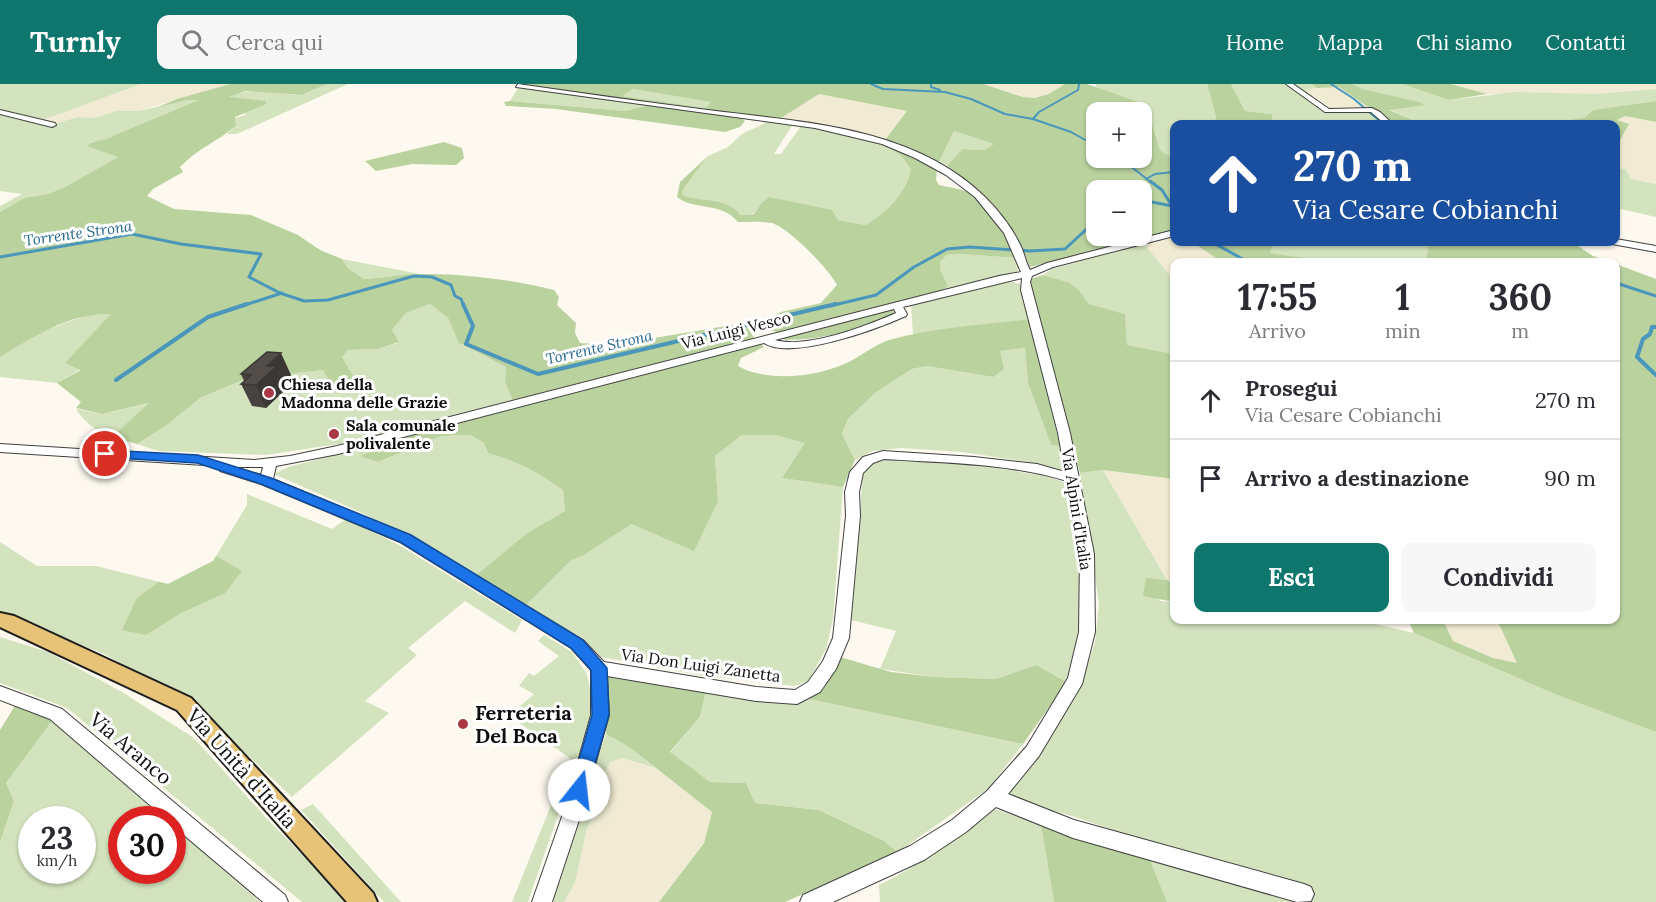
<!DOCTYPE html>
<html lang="it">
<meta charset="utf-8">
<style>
body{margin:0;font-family:Lora,serif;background:#f7f7f7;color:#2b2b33;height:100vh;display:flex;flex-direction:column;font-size:22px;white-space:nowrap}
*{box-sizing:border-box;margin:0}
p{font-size:20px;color:#7c7c81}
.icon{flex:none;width:33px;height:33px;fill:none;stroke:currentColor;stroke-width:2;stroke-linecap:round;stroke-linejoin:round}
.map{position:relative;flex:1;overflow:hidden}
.panel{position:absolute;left:1170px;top:174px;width:450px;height:366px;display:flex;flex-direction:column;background:#fff;border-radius:12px;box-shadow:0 2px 4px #0004}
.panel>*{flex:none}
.banner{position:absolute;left:1170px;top:36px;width:450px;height:126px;border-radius:12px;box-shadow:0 2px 4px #0004;background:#1a4fa0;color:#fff;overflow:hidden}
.buttons{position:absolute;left:1086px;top:18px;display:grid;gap:12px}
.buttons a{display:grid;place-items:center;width:66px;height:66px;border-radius:12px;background:#fff;box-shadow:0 2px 4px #0004;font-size:30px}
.speed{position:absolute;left:18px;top:722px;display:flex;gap:12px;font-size:30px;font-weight:700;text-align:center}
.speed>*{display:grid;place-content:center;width:78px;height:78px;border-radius:50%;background:#fff;box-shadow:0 2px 4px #0004;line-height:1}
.speed small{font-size:15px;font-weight:400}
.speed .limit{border:9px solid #d22;background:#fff;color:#111}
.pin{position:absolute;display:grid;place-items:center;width:51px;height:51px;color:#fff;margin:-26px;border:3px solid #fff;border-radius:50%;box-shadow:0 2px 6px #0007}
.me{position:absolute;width:66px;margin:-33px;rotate:16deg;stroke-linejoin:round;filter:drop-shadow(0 0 4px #0008)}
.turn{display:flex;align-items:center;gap:21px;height:126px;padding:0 24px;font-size:27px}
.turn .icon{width:78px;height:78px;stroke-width:2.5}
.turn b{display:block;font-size:42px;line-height:51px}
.eta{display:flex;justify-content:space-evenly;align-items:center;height:102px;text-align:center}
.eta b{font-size:36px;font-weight:700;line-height:42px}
.primary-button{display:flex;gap:12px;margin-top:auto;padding:12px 24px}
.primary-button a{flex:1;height:69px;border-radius:12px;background:#0f766e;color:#fff;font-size:24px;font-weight:700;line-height:69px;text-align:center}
.primary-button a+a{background:#f7f7f7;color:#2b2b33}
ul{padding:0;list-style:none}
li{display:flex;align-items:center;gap:18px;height:78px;padding:0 24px;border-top:2px solid #e1e1e2}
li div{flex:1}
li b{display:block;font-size:22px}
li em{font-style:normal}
header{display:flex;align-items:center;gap:36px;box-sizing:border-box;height:84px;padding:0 30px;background:#0f766e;color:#fff}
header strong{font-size:28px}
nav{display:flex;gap:33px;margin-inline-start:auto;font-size:21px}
.search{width:420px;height:54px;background:#f7f7f7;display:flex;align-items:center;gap:15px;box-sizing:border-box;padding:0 21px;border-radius:12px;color:#7c7c81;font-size:22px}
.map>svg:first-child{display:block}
.farmland{fill:#f0ebd2}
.green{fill:#d3e3bd;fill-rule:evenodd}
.forest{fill:#b9d29e;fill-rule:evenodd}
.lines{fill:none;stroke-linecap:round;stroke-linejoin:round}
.stream-far2{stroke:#4b96bb;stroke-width:2}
.stream-far1{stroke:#4b96bb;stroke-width:3}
.stream{stroke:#4b96bb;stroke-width:4}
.minor-casing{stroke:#404040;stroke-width:2}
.major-casing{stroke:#1e1e1e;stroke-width:4}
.minor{fill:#fff;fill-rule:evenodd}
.major{fill:#e6c376;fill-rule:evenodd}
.wall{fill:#484340}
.shaded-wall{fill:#3b3734}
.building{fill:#544e4b;stroke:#3b3734;stroke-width:1.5}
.route{fill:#1a73e8;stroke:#114b97;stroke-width:1.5}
.poi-dot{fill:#aa3845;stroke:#fff;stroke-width:2}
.labels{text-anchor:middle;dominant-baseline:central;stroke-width:6;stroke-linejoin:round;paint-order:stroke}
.far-water-label{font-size:15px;font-style:italic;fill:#27688e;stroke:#fff}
.street-label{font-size:16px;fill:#0d0d0d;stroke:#fff}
.poi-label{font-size:16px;font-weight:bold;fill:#0d0d0d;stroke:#fff;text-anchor:start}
.near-poi-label{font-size:20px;font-weight:bold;fill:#0d0d0d;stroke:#fff;text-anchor:start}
.near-street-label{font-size:20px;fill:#0d0d0d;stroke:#fff}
</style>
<header>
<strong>Turnly</strong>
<div class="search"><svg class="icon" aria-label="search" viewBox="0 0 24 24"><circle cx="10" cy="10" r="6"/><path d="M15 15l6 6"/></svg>Cerca qui</div>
<nav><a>Home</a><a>Mappa</a><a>Chi siamo</a><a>Contatti</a></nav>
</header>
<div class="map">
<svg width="1656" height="818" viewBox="0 0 1656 818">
<rect width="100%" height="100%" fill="#fdf9ef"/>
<g class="farmland">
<polygon points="141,0 230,0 138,27 115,27 95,34 78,33 54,40 39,37"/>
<polygon points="983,0 1065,0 1049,10 1035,14 1023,13"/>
<polygon points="1451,0 1656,0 1656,5 1595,10 1487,10"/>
<polygon points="1338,3 1369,23 1331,24 1304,5"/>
<polygon points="819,10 908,27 885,56 778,36"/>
<polygon points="1624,32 1656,38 1656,100 1631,95 1626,85 1616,84 1616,59 1618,60 1629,40 1616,36"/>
<polygon points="1174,153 1174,158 1192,158 1222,178 1174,178 1174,196 1144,160"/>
<polygon points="1103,386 1174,395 1174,501 1167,496"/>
<polygon points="1443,536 1497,536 1517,579 1493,574 1453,557"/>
<polygon points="623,674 655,684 712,728 704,758 659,818 564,818 575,799 587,744 595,730 601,696 610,678"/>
</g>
<g class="green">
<polygon points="0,0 141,0 40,37 54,40 78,33 95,34 115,27 138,27 188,16 200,16 115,51 110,56 91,58 118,73 65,103 48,110 24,114 0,128 0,122 22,110 0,107"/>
<path d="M327,0h21l-111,50h-10l9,-8 -1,-8 11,-3 -18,-17c23,-13 47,-3 72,-3 9,-1 19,-8 27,-11z"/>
<polygon points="1096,0 1208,0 1207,2 1216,33 1214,40 1174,40 1174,75 1160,66 1152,40 1146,35 1144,20 1096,4"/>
<path d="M1231,0h81l5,4 -12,2c7,5 19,17 28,18 28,6 30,-9 53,16h-113l-1,-10 -27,-3z"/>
<polygon points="1352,0 1402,0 1449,16 1515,8 1595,10 1656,5 1656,17 1593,26 1584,34 1561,37 1561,40 1423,40 1388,25 1424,20 1361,5"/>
<polygon points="518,4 650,21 625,27 510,17"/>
<polygon points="633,5 712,18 706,24 621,12"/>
<path d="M769,37l24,3 -19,30h7l20,-28c24,4 84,11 100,28 5,4 8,11 11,16 -6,24 -26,43 -47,55l-27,-5 -3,-4 -75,-11 -8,10h-12c-12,-19 -41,-9 -58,-21l2,-6 24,-32 20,-9 14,-13z"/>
<polygon points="954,47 995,60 984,66 962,65 947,82 939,78"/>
<polygon points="1616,84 1626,85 1631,95 1656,100 1656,133 1616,124"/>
<polygon points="1273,158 1429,158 1426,178 1336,178 1269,169"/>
<polygon points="1144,160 1174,196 1174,270 1127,261 1125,230 1089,220 1078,205 1068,198 1043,191 1052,185"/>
<polygon points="961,170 1017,174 1018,187 942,206 948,202 940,185 940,178 947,171"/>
<polygon points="342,175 420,190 364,195 348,184"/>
<polygon points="1007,196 1020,200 1030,235 913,251 911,220"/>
<polygon points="430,220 448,234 460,260 506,283 505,298 513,317 351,358 266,371 158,367 137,360 167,341 200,314 245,295 323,286 353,292 342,273 348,266 378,265 398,259 392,246 406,229"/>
<polygon points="90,230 112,230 66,279 81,285 57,299 0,293 0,273 43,247"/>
<polygon points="1025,264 1028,299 1051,361 1060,362 1065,387 1041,380 962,368 901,364 872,367 855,376 842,350 848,335 875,309 912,285 927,282 993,293 1000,267"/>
<path d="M151,319l-39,34c-16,-6 -27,-14 -36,-28l26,5z"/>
<path d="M470,351l13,7 6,12c28,6 50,20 74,36l2,21 -38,22 -53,44 -43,-29 -71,-36 -86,-38 14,-7 120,-31 -47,20 17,6 63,-26z"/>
<polygon points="742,351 775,351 806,359 782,394 843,403 833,535 826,565 808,597 794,602 699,591 601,573 583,554 524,523 571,475 584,471 632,440 718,417 715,372"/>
<polygon points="886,376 980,381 1044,392 1067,399 1079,477 1088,502 1067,598 1036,581 996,595 935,593 880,585 896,547 851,536 863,390 873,379"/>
<polygon points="1103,386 1167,496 1146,495 1160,517 1174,518 1174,536 1358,536 1414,549 1557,611 1656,648 1656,818 1167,818 1142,756 1075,733 1003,713 1084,591 1095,558 1099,520 1080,389"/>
<polygon points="247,410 332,445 346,435 399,461 522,536 515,549 465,517 408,564 417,571 365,617 389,629 292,713 189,616 102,569 15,535 0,532 0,458 37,482 96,482 168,500 213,477 247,421"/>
<polygon points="544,551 572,568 587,590 594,626 528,818 512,818 570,674 509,632 534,610 519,602 529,589 534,592 559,572 538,557"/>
<polygon points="0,553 48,568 122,608 194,654 267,735 349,818 302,818 67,624 0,599"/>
<polygon points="706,607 809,615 1023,660 989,704 898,768 884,757 819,726 755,719 746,699 710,698 670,669 700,633"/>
<path d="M52,637l112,98h-42v51h50l1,-44 87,76h-260v-60l14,-41 -8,-18zM32,735h50v51h-50z"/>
<polygon points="606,650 629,663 655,684 623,674 610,678 601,696 595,730 587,744 575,799 564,818 549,818"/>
<polygon points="313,720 401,818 384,818 301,726"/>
<path d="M995,725l46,16 13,77h-174l-1,-17c42,-21 79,-46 116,-76z"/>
</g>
<g class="forest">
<path d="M230,0h97l-25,11 -56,-4 -17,6 37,4v3l-31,13 1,9c-18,15 -39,23 -56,41l3,5 -30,17 -6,7 27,13 77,6 47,20 22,15 22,9 6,9 16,11c19,-1 38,-5 56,-5 41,-1 95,6 134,16l5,7 -2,8 19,18 -1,10 5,10 32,2 120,-20 15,2 7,11 -241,63 -8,-19 1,-15 -47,-24 -11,-25 -18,-14 -24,9 -14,17 7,12 -21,7 -30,1 -6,7 11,19v8l-21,2 -9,-16 -78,9 -45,19 -33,27 -30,19 -25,-7 37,-34 -47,11 -26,-6 5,-6 -24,-19 24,-13 -16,-7 46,-49c-42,-1 -76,22 -111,43v-145l24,-14 24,-4 17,-7 53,-30 -31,-11c8,-8 20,-4 28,-11l84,-35h-11l-30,7 19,-8z"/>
<path d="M514,0h469l40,13 12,1 14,-4 16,-10h22l57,20 2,15 6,5 8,26 14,9v23l-5,2 5,6v40l-144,37c-16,-42 -46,-75 -83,-101l15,-17 22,1 10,-6 -40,-13 -15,31 -54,-22 22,-29 -88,-17 -41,26zM633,5l78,13 -5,6 -84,-12zM1096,28h46v46h-46zM1096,106h46v46h-46z"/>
<polygon points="1208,0 1231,0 1245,27 1272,30 1273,40 1214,40 1216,33 1207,1"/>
<polygon points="1312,0 1352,0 1362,5 1419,18 1425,21 1389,26 1423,40 1393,40 1381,28 1362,24 1368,23 1339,3 1317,4"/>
<polygon points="1402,0 1451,0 1487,10 1449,16"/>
<polygon points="510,17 625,27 650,21 741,34 745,37 740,43 725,48 556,25 506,22 504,18"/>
<polygon points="1656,17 1656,38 1625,32 1617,36 1629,40 1618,60 1616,59 1616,40 1561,40 1560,37 1584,34 1593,26"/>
<path d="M858,52l43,13 36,20 -1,11 3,5c13,3 26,4 36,11 12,8 37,49 42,62l-56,-4 -14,1 -7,7v7l8,17 -6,4 -161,43 -21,-5v-5l21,-11 40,-9 16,-18c-8,-16 -48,-57 -65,-62 -10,-2 -23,-1 -34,-1 -17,-21 -44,-11 -61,-25l3,-15 28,-26 -24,32 -2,6 5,3c18,5 42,1 53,18h13l7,-10 9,-8 63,13 6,10 27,5c21,-12 41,-31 46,-55 -12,-24 -29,-25 -53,-34z"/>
<polygon points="444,58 462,64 464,74 456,81 412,80 376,87 365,77"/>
<polygon points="1192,158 1273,158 1270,169 1336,178 1222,178"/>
<polygon points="1429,158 1572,158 1593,172 1611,178 1426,178"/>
<polygon points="1616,180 1656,195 1656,648 1557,611 1414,549 1408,536 1443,536 1453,557 1493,574 1517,579 1497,536 1616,536"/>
<polygon points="1043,191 1068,198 1078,205 1089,220 1125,230 1127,261 1174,270 1174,395 1103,386 1080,389 1031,205 1030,195"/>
<path d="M894,224l-1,7c-33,15 -71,25 -108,25l-2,-3z"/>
<path d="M1030,235l30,127 -9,-1 -23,-62 -3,-35 -25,3 4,18 -11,8 -66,-11 -15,3 -37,24 -27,26 -6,15 13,26 -12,27 -61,-9 23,-35 -30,-8h-33l-27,21 3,45 -24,50 -62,-27 -48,31 -13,5 -47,47 -50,-30 53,-44 38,-22 -2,-21c-24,-16 -46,-30 -74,-36l-6,-12 -13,-7 -29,1 -63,26 -18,-6 48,-20 351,-93 5,4 -23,11 -3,8c30,17 80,11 111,-4 13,-7 26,-17 40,-22 45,-13 95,-15 141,-21z"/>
<polygon points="216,472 242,487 225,509 181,529 146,551 122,546 137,514 159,498 168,500 213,477"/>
<polygon points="1146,494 1167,496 1174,501 1174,518 1143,512"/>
<polygon points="840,573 891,588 935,593 996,595 1036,581 1067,598 1023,660 809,615"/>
<polygon points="608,589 706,607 700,633 670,668 710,698 746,699 755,719 819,726 884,757 898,768 785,818 659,818 704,759 712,728 629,663 606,650"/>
<polygon points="16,620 52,637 6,699 14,717 0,758 0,646"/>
<polygon points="1041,741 1150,776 1167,818 1054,818"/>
</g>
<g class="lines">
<g class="stream-far2">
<polyline points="871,0 883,5 945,8 971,15 1005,30 1033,35 1071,48 1096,62"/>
<polyline points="931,0 931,3 940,6"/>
<polyline points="1331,0 1354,15 1383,40"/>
<polyline points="1033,35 1039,28 1078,6 1079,0"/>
<polyline points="1120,74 1152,99"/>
<polyline points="1146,95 1155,90 1174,88"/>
</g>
<g class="stream-far1">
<polyline points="1150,97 1162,106 1172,122"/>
<polyline points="1142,116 1172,122 1174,128"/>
<polyline points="1212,158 1248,178"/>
<polyline points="0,173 132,150 181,160 261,170 249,193 280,209 304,217 328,216 414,192 432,193 451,201 455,212 461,215 464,222"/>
<polyline points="1616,199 1656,212"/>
<polyline points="242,222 282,209"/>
<polyline points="830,222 876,211 914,183 947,165 969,163 1030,167 1065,165 1092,140 1096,131"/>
</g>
<g class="stream">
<polyline points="463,220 473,242 466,260 538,290 836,220"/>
<polyline points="1656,243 1652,243 1650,250 1643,255 1637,273 1656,291"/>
<polyline points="116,296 208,233 247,220"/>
</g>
<g class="minor-casing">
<g id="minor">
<path d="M518,0c63,9 126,18 190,26 93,12 205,16 277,87 14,14 29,33 37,52 3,7 4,14 8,21l17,-7 127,-33v6l-121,31 -21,9 -2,6 40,151 24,121 1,78 -13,52 -43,72 -31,38 66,26 230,64 7,3 3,7 -3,7 -14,1 -224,-64 -77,-31 -30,25 -42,28 -91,42h-33l3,-7 107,-49 42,-26 35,-29 40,-45 41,-68 11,-46 1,-78 -13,-73c-59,-18 -122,-18 -183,-22l-11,4 -10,10 -4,19 1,24 -11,122 -13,31 -16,23 -23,12 -41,-3 -149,-25 2,39 -26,93 -31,94h-20l33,-94 26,-93v-45l-20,-22 -171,-106 -139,-58 -41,-13v-5l-220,-14v-8l254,16 36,-4 47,-10 662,-170 22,-4 -17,-39 -29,-36 -29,-22 -31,-17 -33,-14 -67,-16 -299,-41zM1022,194l-1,12 37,143 7,39 -28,-8 -63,-7 -91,-6 -20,6 -13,15 -5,20 1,24 -13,122 -10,23 -15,21 -13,8 -39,-3 -152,-25 -21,-22 -173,-104 -137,-57 3,-13 62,-12 426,-111c27,18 113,-14 142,-27l1,-2 -4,-7zM894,225l2,4c-30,13 -89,36 -121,27zM235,383h28l-2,8z"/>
<polygon points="1286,0 1293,0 1329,25 1372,24 1380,28 1393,40 1385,40 1371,28 1325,28"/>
<polygon points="0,26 55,39 56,41 52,43 0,30"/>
<polygon points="1616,155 1656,162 1656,168 1612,160 1611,158 1616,158"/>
<polygon points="0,602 62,625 285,811 288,818 263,818 172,741 172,735 166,735 50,635 0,616"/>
</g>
</g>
<g class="major-casing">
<polygon id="major" points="0,529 14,532 191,614 373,809 377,818 347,818 177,626 0,543"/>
</g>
<use href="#minor" class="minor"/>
<use href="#major" class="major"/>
</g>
<polygon class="wall" points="241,290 291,291 283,298 286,305 266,324 252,322 241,300 244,297"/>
<polygon class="shaded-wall" points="281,269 291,291 283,298 286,305 266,324 256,301 267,282"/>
<polygon class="building" points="267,268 281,269 267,282 277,282 256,301 241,300 251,291 241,290"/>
<polygon class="route" points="105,366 198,371 271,394 411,451 583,556 607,584 609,631 586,711 579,714 573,711 570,706 592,631 591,586 571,564 400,458 261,400 197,379 100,373 99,370"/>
<g class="poi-dot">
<circle cx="269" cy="309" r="6"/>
<circle cx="334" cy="350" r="6"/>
<circle cx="463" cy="640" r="6"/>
</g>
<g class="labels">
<g class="far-water-label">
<text transform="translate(78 149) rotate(-8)">Torrente Strona</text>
<text transform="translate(599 263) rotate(-13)">Torrente Strona</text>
</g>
<g class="street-label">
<text transform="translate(736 246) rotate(-14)">Via Luigi Vesco</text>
<text transform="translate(1077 425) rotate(81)">Via Alpini d'Italia</text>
<text transform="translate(701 581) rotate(8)">Via Don Luigi Zanetta</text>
</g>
<g class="poi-label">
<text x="281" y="300">Chiesa della<tspan x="281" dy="18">Madonna delle Grazie</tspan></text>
<text x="346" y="341">Sala comunale<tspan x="346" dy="18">polivalente</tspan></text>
</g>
<g class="near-poi-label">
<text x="475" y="628">Ferreteria<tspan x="475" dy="23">Del Boca</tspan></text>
</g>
<g class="near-street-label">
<text transform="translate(131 664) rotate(40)">Via Aranco</text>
<text transform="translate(242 684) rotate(48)">Via Unità d'Italia</text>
</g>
</g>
</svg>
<div class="buttons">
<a>+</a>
<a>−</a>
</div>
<div class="speed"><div>23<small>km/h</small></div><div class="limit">30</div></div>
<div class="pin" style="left:105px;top:370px;background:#d93025"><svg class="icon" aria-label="arrive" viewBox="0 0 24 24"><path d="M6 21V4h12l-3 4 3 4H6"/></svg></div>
<svg class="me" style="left:579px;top:706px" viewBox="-20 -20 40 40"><circle r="19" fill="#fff"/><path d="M0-13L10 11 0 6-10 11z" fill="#1a73e8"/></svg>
<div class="banner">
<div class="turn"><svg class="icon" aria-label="ahead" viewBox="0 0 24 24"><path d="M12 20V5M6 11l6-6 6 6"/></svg><div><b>270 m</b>Via Cesare Cobianchi</div></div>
</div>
<section class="panel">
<div class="eta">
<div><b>17:55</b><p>Arrivo</p></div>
<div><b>1</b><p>min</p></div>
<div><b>360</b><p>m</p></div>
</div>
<ul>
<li><svg class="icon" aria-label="ahead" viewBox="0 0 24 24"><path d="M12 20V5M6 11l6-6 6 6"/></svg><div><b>Prosegui</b><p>Via Cesare Cobianchi</p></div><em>270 m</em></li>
<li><svg class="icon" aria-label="arrive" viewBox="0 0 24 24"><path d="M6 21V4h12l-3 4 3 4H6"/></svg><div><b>Arrivo a destinazione</b></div><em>90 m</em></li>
</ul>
<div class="primary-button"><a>Esci</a><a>Condividi</a></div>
</section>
</div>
